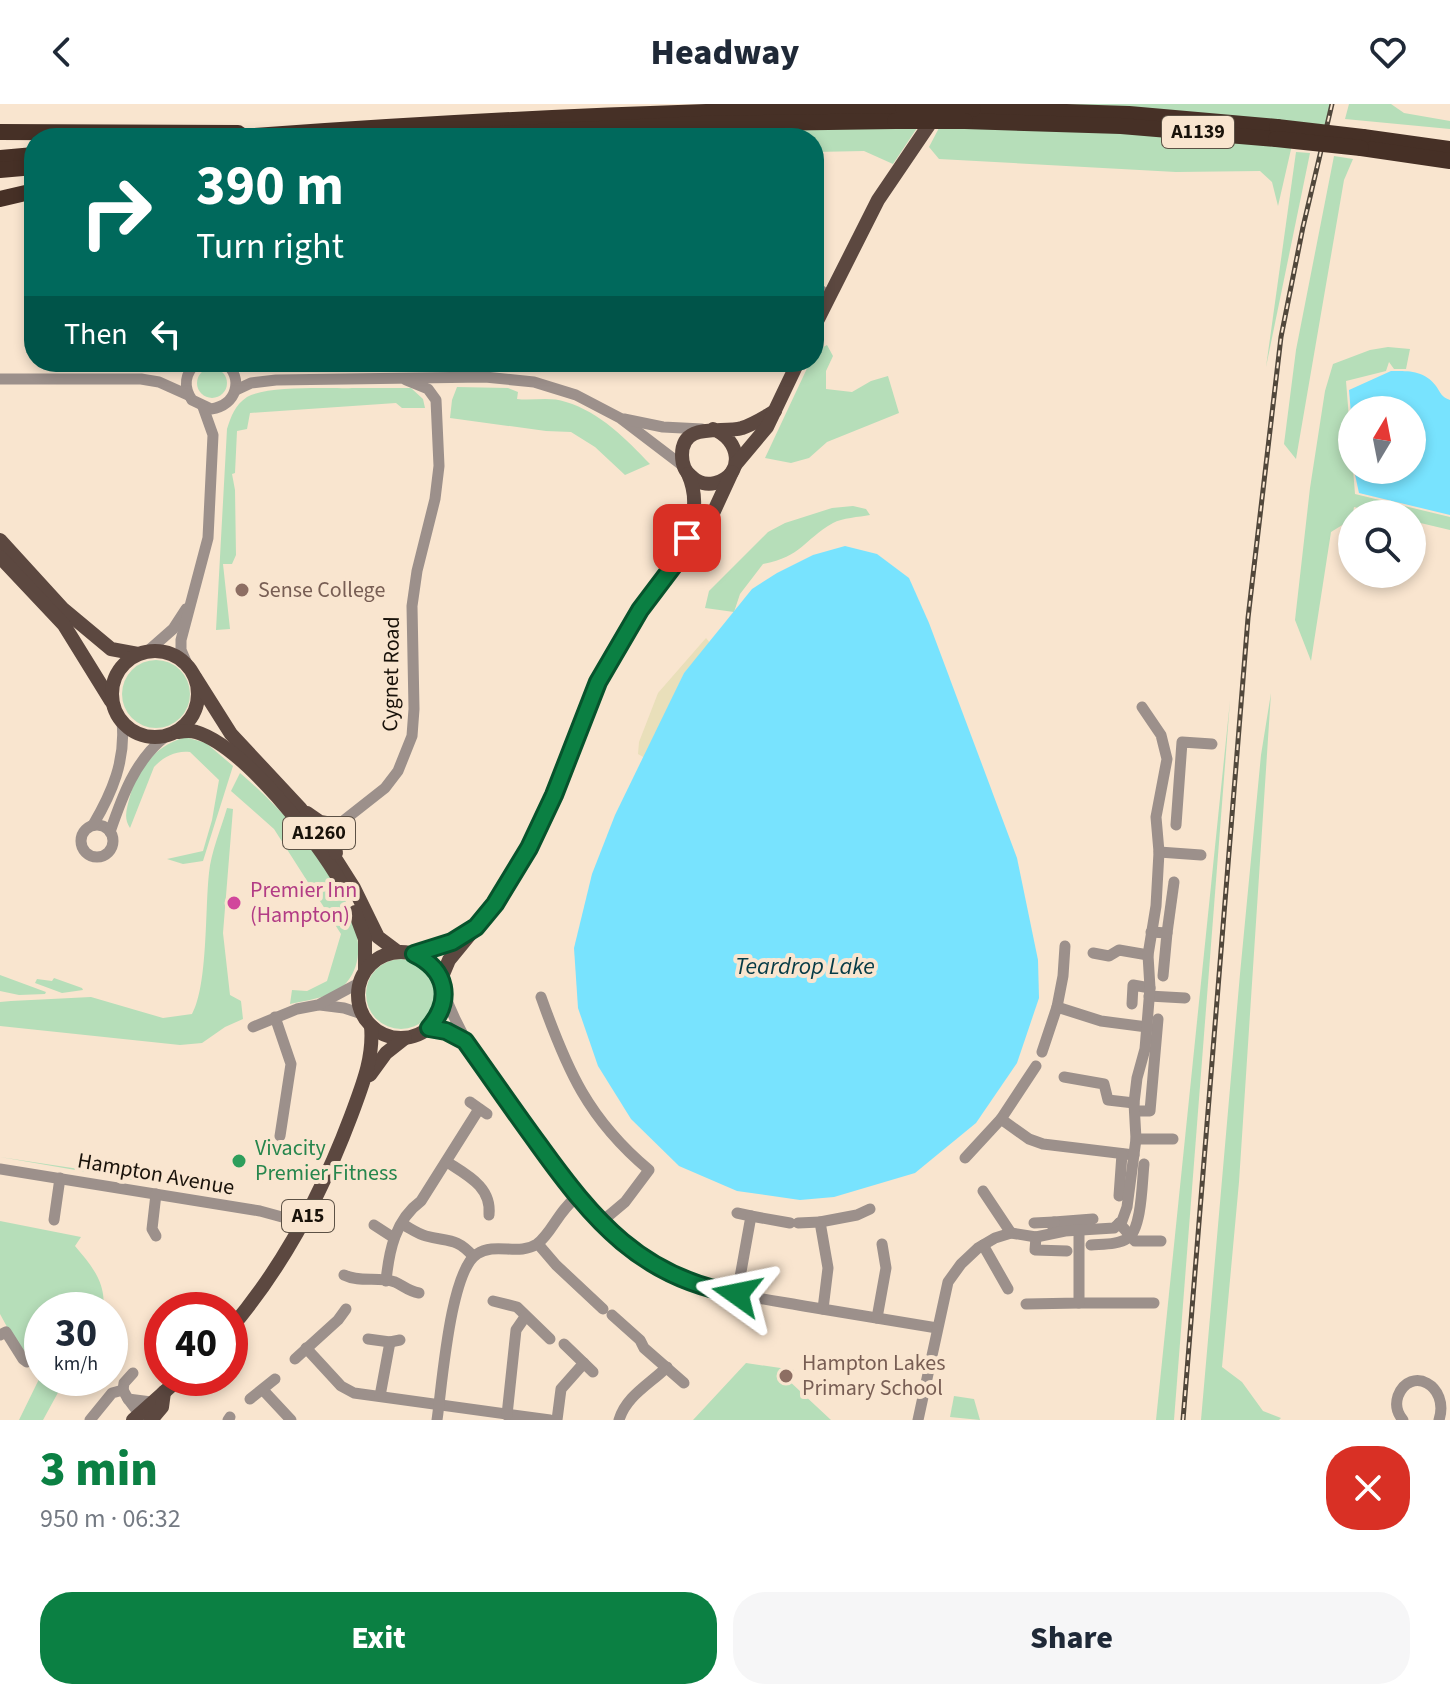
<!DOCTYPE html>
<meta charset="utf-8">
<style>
body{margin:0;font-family:"Source Sans 3",sans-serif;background:#f6f6f7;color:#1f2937;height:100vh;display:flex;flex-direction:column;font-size:30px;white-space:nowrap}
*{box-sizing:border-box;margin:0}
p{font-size:26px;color:#747a83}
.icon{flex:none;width:44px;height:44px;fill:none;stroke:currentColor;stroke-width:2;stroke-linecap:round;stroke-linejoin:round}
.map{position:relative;height:1316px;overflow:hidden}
.drawer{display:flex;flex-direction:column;background:#fff;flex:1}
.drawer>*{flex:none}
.hud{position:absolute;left:24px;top:24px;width:800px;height:244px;border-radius:32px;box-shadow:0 4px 12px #0003;background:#00695c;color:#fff;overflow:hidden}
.needle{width:52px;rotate:10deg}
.fabs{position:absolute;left:1338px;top:292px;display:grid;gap:16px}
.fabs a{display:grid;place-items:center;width:88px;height:88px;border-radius:50%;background:#fff;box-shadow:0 4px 12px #0003;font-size:40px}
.speed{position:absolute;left:24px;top:1188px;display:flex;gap:16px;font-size:40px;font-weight:700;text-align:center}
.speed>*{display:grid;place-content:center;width:104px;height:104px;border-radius:50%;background:#fff;box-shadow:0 4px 12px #0003;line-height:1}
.speed small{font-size:20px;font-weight:400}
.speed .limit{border:12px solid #d22;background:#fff;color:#111}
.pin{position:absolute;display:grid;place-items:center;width:68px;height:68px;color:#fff;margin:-34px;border-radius:16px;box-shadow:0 4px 12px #0006}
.me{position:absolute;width:88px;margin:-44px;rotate:282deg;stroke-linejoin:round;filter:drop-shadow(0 0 6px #0008)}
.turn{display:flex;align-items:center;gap:28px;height:168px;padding:0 40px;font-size:36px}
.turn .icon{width:104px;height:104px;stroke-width:2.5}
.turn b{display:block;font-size:56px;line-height:68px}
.then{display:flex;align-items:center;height:76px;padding:0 40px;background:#0003;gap:16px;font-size:30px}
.round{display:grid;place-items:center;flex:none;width:84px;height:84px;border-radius:32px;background:#f6f6f7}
.summary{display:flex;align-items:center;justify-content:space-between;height:136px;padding:0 40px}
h1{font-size:48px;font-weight:800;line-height:60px;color:#0b8043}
.button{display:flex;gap:16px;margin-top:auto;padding:16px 40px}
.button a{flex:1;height:92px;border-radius:32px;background:#0b8043;color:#fff;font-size:32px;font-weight:800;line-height:92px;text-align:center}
.button a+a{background:#f6f6f7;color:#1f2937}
header{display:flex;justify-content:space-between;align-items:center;height:104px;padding:0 40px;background:#fff;font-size:36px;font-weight:800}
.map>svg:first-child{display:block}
.green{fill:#b6deb9}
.sand{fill:#e9dfba}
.water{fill:#78e3fe}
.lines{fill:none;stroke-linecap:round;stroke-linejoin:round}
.minor{stroke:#9c908b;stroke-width:11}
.major{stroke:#5c4840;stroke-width:14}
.highway{stroke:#463026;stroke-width:16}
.rail-casing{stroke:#51473b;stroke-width:5}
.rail{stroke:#f9e5cf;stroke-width:2;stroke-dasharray:6;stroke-linecap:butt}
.highway-bridge{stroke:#463026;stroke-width:16}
.route-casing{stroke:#07532c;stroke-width:20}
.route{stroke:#0b8043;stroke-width:14}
.education-dot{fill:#8d6e63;stroke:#f9e5cf;stroke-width:3}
.hotel-dot{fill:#d1479c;stroke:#f9e5cf;stroke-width:3}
.leisure-dot{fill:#2e9e5b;stroke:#f9e5cf;stroke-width:3}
.labels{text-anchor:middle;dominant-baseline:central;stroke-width:8;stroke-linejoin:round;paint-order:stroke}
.shield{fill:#f9e5cf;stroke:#5c5145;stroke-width:2}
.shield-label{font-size:20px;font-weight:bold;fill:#19120a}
.education-label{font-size:22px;fill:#785e54;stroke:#f9e5cf;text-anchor:start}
.street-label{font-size:22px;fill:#19120a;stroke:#f9e5cf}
.hotel-label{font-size:22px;fill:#b23c85;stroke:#f9e5cf;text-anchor:start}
.leisure-label{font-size:22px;fill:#27864d;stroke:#f9e5cf;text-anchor:start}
.water-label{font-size:24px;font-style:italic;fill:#063b46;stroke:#f9e5cf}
</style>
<header><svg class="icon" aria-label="back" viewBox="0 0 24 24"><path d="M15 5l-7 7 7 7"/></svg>Headway<svg class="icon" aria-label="heart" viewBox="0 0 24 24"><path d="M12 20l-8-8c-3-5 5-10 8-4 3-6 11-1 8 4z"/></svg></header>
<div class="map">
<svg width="1450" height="1316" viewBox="0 0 1450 1316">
<rect width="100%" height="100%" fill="#f9e5cf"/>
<g class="green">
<polygon points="1050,0 1332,0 1327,21 1113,2"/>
<polygon points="1349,0 1391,0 1404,9 1450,17 1450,25 1345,15"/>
<polygon points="919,21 893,60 864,47 814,48 814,34 501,34"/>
<polygon points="940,22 1050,23 1292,41 1278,102 1272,78 1260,67 1176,68 939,55 929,43"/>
<polygon points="1296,48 1310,49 1266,263"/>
<polygon points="1334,52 1353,55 1344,76 1296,355 1284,340 1296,246"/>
<polygon points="827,241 833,252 826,267 826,285 852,288 871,277 888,272 899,309 827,338 809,354 791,359 765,354 810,258 814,258 814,248"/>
<polygon points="1388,243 1410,245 1406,265 1394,265 1389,258 1386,267 1346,277 1355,390 1450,413 1450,426 1412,417 1412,410 1384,410 1354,403 1352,415 1331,428 1311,557 1295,516 1310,384 1325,287 1333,260 1370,246"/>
<circle cx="212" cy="279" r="15"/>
<path d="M457,283l51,1 10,4 -1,7c17,2 32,-3 49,3 34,10 61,38 84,62l-25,11 -30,-28 -24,-15 -25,-1 -96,-13 2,-18z"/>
<path d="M355,284h56l12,11 2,9h-23l-6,-5 -146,10 -3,16 -10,2 -2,42 -3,1 3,16 1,65 -4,9h-9l7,65 -14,1 11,-201c4,-13 8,-24 20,-32 22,-12 82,-8 108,-9z"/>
<path d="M853,402l13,3 4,6c-11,2 -28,3 -37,8 -31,18 -30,33 -70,41l-23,30 -6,18 -29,-4 4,-17 59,-59 17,-9 47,-15z"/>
<circle cx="156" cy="590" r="34"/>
<polygon points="1271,589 1239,1078 1222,1263 1242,1278 1263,1307 1281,1314 1279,1316 1201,1316 1240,870 1261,651"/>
<polygon points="1230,597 1174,1316 1156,1316"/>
<path d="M185,633l21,6 27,23 -30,95 -20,3 -16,-5 36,-8 9,-31 7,-40 -29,-28c-14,-2 -27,5 -36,15l-24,61c-7,-10 -3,-20 0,-32 8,-29 26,-50 55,-59z"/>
<path d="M240,669c42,35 154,150 107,209 -12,15 -39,18 -57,22l2,-14 15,1 20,-10 14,-47 -67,-105 -43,-38z"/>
<path d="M227,704l6,1 -10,124 7,62 11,6 2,18 -18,8 -23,16 -22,2 -180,-19v-24l11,-1 80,-4 72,21 29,-4c16,-28 13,-106 17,-141 2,-21 12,-44 18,-65z"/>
<circle cx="401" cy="890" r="35"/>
<polygon points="0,871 46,888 45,890 19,891 0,887"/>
<polygon points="54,874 82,884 83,886 62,889 35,879 37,875 52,877"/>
<polygon points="0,1053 151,1076 165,1077 151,1079"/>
<path d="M0,1117l81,16 -6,9c16,19 32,37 28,64h-61v56l-18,-8 -24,-44z"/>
<polygon points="746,1259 794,1266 786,1274 831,1316 693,1316"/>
<polygon points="42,1269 42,1274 66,1274 43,1316 19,1316"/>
<polygon points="954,1292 974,1295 980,1316 950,1313"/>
</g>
<polygon class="sand" points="706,534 710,539 684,569 645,654 638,650 639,638 658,589"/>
<g class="water">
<path d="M1391,267c17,0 33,-1 45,15 5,7 5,11 14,14v115l-91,-22 -5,-23h58v-60h-60v16l-3,-36z"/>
<polygon points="845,442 877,450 909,474 929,519 1017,754 1038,856 1039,894 1017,959 976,1019 915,1069 834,1093 800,1096 737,1087 679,1062 631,1015 598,962 578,904 574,844 592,770 615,711 684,569 752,485 777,469 813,451"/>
</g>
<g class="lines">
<g class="minor">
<polyline points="814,181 828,192"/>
<path d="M197,258c-12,11 -14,25 -5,38l19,9c26,-4 33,-30 14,-47"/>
<polyline points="0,275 141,275 159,278 188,291"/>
<polyline points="236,286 251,279 276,276 485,273 534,278 576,291 620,314 683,362"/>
<polyline points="624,315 663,323 702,325"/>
<polyline points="148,547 173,525 186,505"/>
<polyline points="187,560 181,546 181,536 208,434 213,331 203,303"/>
<circle cx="97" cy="737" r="16"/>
<path d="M93,721c19,-32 33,-65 29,-103"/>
<polyline points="338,721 385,684 398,667 412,632 414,605 412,502 417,467 435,395 439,362 436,296 428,285 406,276"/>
<polyline points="1176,721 1182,638 1212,640"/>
<path d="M110,728c12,-35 25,-72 55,-95"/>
<polyline points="1159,748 1201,751"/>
<polyline points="1151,828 1167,829 1163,872"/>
<polyline points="1167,829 1174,778"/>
<polyline points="1093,849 1109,852 1119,846 1148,851"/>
<path d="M444,888c18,53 53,95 85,140 31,42 60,88 103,120 53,38 116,44 178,55 42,7 84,14 127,21"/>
<polyline points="1149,892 1185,894"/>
<path d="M541,893c26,73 47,122 108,173l-24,32 -25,21"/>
<polyline points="1132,900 1133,881 1150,884"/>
<polyline points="320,901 344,904 362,910"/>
<polyline points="1057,903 1063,872 1065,842"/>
<polyline points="275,913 291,960 280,1032"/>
<polyline points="253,923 297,905 318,901 359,879"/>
<polyline points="429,924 446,927 464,937"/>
<polyline points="1042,948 1057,903 1101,917 1147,923"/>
<polyline points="1064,973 1104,980 1108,996 1134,999"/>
<polyline points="470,998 487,1010"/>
<polyline points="1135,1007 1150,1007 1158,915"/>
<polyline points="1001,1015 1036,962"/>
<polyline points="1136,1035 1173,1035"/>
<polyline points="965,1054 1001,1015 1029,1035 1043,1040 1134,1051"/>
<path d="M447,1058c20,13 45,25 42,53"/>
<polyline points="0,1065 260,1107 304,1119"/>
<polyline points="983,1087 1011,1129"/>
<polyline points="1119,1092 1122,1050"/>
<polyline points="737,1109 751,1112 737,1190"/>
<polyline points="751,1112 790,1119"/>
<polyline points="54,1116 60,1074"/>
<polyline points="820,1118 857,1111 870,1105"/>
<polyline points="1054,1118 1093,1115"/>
<polyline points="798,1119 820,1118 828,1164 823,1205"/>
<polyline points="1034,1119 1054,1118 1053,1126"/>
<polyline points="1119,1119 1135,1137 1161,1137"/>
<path d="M402,1120c8,4 16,10 24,12 22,6 30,1 47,20"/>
<polyline points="374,1121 394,1134"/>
<polyline points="156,1132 152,1125 156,1090"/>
<polyline points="1036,1133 1035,1146 1067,1147"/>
<polyline points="538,1140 556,1161 603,1205"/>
<polyline points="983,1141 1008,1185"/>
<path d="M1091,1141c12,-1 27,0 37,-7 14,-9 14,-57 16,-74"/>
<path d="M344,1171c16,8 34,1 51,7 9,4 13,9 24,11"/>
<path d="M386,1177c3,-30 9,-61 35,-80l58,-92"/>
<polyline points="493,1197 517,1203 550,1235"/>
<polyline points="1079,1199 1154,1199"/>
<polyline points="1026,1200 1079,1199 1079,1126"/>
<polyline points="612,1211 640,1236 644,1244 684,1279"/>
<polyline points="877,1214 886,1164 882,1140"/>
<polyline points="0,1231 6,1228 23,1255 27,1258"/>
<polyline points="368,1235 390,1238 400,1236"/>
<polyline points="564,1240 593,1268"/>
<polyline points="306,1244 341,1282 354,1289 550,1316"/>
<polyline points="295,1255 338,1216 346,1205"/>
<polyline points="123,1286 124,1279 133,1269"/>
<polyline points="263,1286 291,1316"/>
<polyline points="380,1292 390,1238"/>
<polyline points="250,1295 275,1275"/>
<polyline points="507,1311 516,1226 525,1213"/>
<polyline points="90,1316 112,1289 123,1286 128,1295"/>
<polyline points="144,1316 128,1295 151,1298"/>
<polyline points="228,1316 230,1313"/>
<path d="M437,1316c5,-34 13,-149 40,-166 18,-12 42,2 60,-10 15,-11 21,-33 40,-47"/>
<polyline points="557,1316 561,1285 584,1259"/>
<path d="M619,1316c7,-24 31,-36 48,-53"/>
<polyline points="918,1316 948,1178 961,1160 978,1144 995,1134 1011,1129 1036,1133 1065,1127 1114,1124 1122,1117 1127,1103 1136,1035 1134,999 1137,974 1145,945 1150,884 1148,851 1156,802 1159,748 1156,713 1167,655 1161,631 1142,603"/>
<path d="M1403,1316c-6,-7 -8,-15 -5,-24 12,-31 52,-11 41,24"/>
</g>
<g class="major">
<polyline points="814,223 878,96 935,12"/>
<path d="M713,325c27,10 33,46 2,54 -8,2 -17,0 -23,-6 -7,-5 -10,-13 -10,-22 0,-34 39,-21 60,-27 12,-4 23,-11 33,-17"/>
<polyline points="736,360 767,323 798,258"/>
<polyline points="0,436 63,505 111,545 138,550"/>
<path d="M681,449c10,-28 20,-50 7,-79"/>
<polyline points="0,453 64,521 111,597"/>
<circle cx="155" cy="590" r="43"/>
<polyline points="195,573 231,630 300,704 321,732 354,784 378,833 398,848"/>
<path d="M178,628c6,-1 12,-2 18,0 47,14 121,108 145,151"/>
<polyline points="307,709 320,718 338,721 333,735 336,749"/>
<polyline points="355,808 365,835 365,866"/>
<circle cx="401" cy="891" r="43"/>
<polyline points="414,850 439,843 466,829"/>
<polyline points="441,875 449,856 495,800 529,744 554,691 598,578 640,506 709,418 732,368"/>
<polyline points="370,971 386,949 405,934"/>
<path d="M230,1225c54,-63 92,-136 121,-213 11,-30 23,-58 20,-90"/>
<polyline points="133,1316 180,1274"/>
<polyline points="151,1316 162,1303 164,1288"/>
</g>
<g class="highway">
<polyline points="973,5 1129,10 1277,23"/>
<polyline points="965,17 1121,22 1276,35"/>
<polyline points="0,28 238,29"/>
<polyline points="1363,33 1450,45"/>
<path d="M228,34c225,-17 450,-28 675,-30"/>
<polyline points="419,34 701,20 895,17"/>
<polyline points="1361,44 1450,57"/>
<polyline points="0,54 34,51"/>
<polyline points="0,66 34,63"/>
<polyline points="0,95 34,87"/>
</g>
<g class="rail-casing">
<polyline id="rail" points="1183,1316 1248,514 1281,233 1303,123 1332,0"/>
</g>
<use href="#rail" class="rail"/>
<g class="highway-bridge">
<polyline points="903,4 973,5"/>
<polyline points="895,17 965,17"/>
<polyline points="1277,23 1363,33"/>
<polyline points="1276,35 1361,44"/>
</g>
</g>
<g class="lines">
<g class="route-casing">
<path id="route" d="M687,434l-7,19 -40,53 -42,72 -44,113 -25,53 -34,56 -19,23 -24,15 -38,12c33,16 39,46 15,74l17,3 19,10c25,35 49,70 74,104 54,75 102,133 198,149"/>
</g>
<use href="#route" class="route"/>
</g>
<g class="education-dot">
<circle cx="242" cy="486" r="8"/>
<circle cx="786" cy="1272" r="8"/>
</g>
<circle class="hotel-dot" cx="234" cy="799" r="8"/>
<circle class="leisure-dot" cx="239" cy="1057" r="8"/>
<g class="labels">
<g class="shield">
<rect x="1162" y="12" width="72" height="32" rx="6"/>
<rect x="283" y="713" width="72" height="32" rx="6"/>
<rect x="282" y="1096" width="52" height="32" rx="6"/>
</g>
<g class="shield-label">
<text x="1198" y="28">A1139</text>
<text x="319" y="729">A1260</text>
<text x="308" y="1112">A15</text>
</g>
<g class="education-label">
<text x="258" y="486">Sense College</text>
<text x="802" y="1259">Hampton Lakes<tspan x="802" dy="25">Primary School</tspan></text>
</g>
<g class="street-label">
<text transform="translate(391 570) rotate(-89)">Cygnet Road</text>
<text transform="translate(156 1070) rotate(10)">Hampton Avenue</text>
</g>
<g class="hotel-label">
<text x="250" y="786">Premier Inn<tspan x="250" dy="25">(Hampton)</tspan></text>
</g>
<g class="leisure-label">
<text x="255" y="1044">Vivacity<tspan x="255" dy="25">Premier Fitness</tspan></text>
</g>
<g class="water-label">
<text x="805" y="862">Teardrop Lake</text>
</g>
</g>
</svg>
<div class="fabs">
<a><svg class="needle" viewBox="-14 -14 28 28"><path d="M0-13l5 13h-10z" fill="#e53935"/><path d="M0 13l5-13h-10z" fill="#747a83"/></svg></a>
<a><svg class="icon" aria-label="search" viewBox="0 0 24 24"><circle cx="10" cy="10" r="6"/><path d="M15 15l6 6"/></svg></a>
</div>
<div class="speed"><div>30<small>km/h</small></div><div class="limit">40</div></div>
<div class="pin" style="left:687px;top:434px;background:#d93025"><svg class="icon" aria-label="arrive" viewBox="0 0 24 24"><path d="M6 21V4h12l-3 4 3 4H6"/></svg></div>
<svg class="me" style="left:737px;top:1190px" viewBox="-20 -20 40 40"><path d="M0-17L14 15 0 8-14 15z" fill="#0b8043" stroke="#fff" stroke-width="4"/></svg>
<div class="hud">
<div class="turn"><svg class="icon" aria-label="right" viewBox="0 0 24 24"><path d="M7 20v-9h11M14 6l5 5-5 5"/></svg><div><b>390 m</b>Turn right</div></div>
<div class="then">Then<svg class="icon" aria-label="left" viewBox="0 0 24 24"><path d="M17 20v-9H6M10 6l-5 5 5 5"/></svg></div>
</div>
</div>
<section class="drawer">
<div class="summary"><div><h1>3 min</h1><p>950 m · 06:32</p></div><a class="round" style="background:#d93025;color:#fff"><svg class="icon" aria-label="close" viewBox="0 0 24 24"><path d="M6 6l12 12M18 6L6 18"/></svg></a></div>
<div class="button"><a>Exit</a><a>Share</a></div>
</section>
